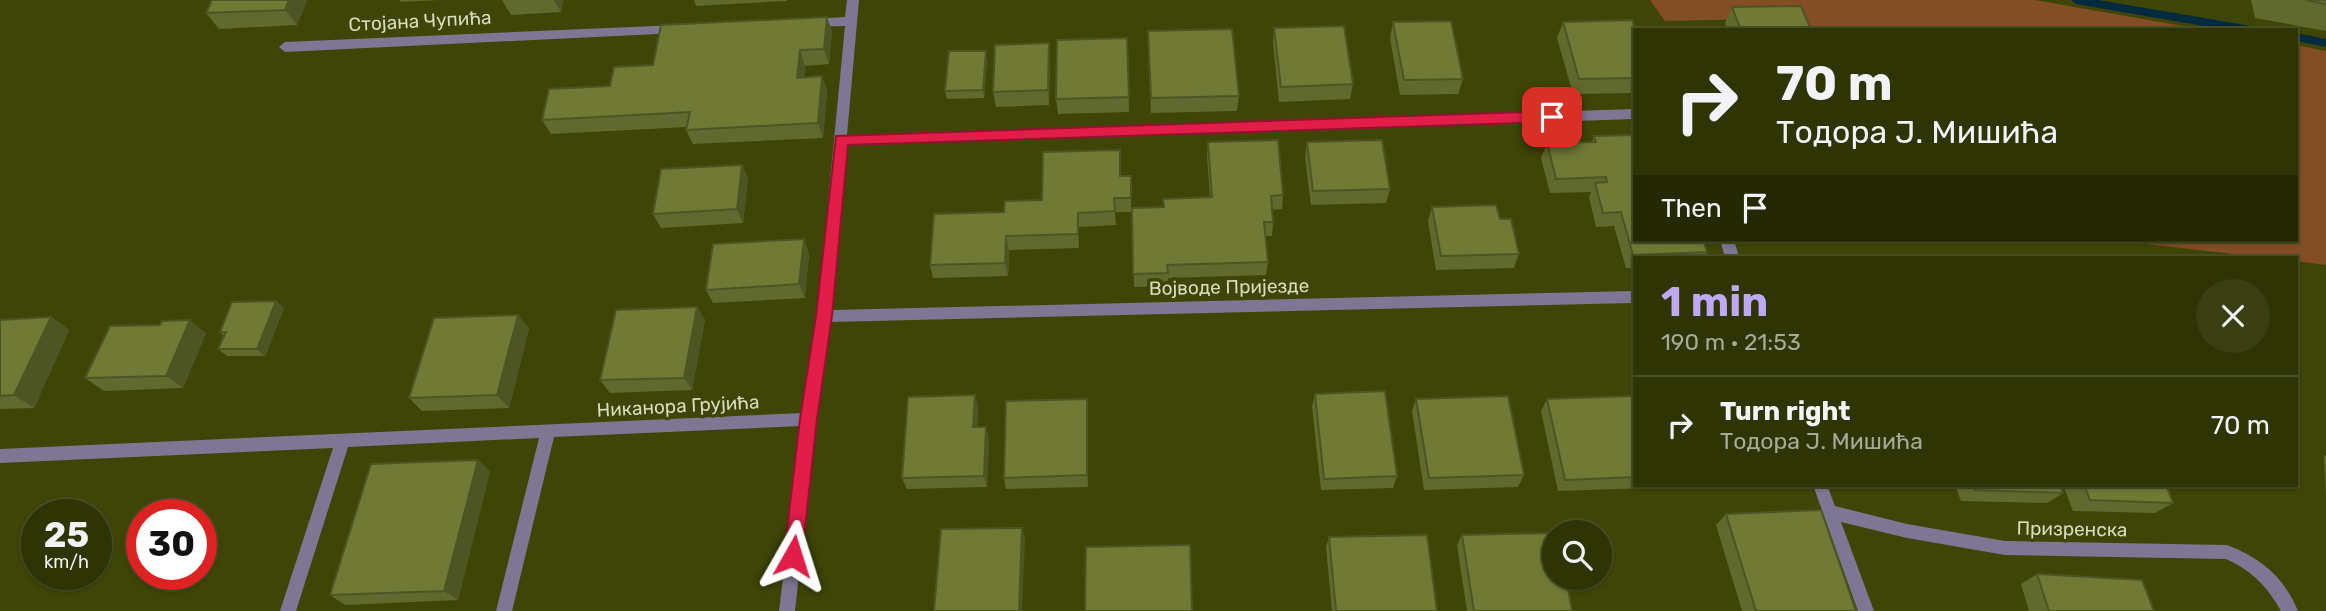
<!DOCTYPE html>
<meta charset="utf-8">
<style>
body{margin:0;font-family:Rubik,sans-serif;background:#3a3f13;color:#f1f3f6;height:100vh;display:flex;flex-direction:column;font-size:26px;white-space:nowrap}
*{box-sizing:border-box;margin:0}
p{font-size:23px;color:#a7aa9a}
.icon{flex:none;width:38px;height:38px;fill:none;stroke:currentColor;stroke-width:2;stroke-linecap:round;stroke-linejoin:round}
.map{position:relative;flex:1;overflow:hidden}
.drawer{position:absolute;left:1633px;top:256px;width:665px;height:231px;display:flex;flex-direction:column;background:#2e3404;border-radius:0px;box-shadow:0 2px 5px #0004,0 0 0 2px #494f26}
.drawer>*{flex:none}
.top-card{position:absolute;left:1633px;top:28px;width:665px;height:214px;border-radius:0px;box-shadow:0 2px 5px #0004,0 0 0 2px #494f26;background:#2e3404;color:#f1f3f6;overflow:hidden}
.controls{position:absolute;left:1542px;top:520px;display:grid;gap:14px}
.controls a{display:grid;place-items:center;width:70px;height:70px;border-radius:50%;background:#2e3404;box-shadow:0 2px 5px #0004,0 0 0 2px #494f26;font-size:35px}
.speed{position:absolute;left:21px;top:499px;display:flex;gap:14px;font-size:35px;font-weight:700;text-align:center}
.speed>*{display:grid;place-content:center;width:91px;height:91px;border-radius:50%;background:#2e3404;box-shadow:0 2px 5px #0004,0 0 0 2px #494f26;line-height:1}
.speed small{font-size:18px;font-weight:400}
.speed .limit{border:10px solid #d22;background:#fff;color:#111}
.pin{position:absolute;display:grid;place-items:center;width:60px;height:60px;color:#fff;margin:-30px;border-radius:14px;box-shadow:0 4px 10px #0006}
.me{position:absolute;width:77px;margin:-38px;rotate:6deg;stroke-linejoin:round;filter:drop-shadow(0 0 5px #0008)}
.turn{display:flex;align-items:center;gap:24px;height:147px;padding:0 28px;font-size:32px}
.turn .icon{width:91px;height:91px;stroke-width:2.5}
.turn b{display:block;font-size:49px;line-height:60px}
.then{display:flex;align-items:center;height:66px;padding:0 28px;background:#0003;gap:14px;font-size:26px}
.round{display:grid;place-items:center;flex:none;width:74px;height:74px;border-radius:37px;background:#3a3f13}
.headline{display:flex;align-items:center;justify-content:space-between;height:119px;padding:0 28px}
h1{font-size:42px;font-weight:700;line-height:52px;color:#bda9f5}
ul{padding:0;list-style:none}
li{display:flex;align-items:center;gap:21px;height:98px;padding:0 28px;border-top:2px solid #494f26}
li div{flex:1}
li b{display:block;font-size:26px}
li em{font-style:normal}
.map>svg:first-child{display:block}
.green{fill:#834d25}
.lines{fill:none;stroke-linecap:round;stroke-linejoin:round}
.stream{fill:#032a3e;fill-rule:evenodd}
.minor{fill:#7e7793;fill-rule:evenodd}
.wall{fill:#60692e}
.shaded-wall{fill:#4e5525}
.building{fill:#707a35;stroke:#4e5525;stroke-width:2}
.route{fill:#e11d48;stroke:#92132f;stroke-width:2}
.labels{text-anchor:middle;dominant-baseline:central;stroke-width:7;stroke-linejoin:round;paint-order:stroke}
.street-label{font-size:19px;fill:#d7ddbf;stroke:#3e4506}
</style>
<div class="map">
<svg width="2326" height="611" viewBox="0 0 2326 611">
<rect width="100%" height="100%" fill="#3e4506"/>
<g class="green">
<polygon points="1650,0 2035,0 2206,30 1813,30 1802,18 1665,21"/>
<polygon points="2296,45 2326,51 2326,265 2296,261 2296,257 2260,257 2137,243 2132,240 2296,240"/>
</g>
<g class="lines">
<g class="stream">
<polygon points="2071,0 2098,0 2251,26 2256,30 2227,30 2076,4"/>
<polygon points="2296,33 2326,39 2326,47 2296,41"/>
</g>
<g class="minor">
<polygon points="847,0 859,0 847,135 1634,109 1634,119 846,145 832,310 1634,291 1634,303 830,322 816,419 795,611 779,611 801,426 554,437 512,611 496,611 539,438 348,447 296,611 280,611 333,448 0,463 0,449 803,413 817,316 845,26 810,27 804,23 810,19 845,17"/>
<polygon points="678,25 684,29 678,33 285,52 279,47 285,42"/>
<polygon points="1720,240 1734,240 1739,257 1725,257"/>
<path d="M1813,485h14l8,21 72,18 98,17 222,4c34,13 57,32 71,66h-17c-14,-25 -29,-40 -55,-52l-221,-4 -98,-17 -66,-16 33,89h-16z"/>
</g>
</g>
<g class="wall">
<polygon points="307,0 297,25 219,29 206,13"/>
<polygon points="399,0 439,0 401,2"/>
<polygon points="502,0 563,0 561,12 511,15"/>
<polygon points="694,0 787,0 787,1 696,6"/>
<polygon points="2251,0 2326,0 2326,31 2255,18"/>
<polygon points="1732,7 1811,30 1727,30 1725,23"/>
<polygon points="827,17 832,32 829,64 805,66 804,77 822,76 827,91 823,138 693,144 686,130 687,127 551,134 542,120 653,65"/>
<polygon points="1393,22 1463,79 1458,94 1400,95 1390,38"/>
<polygon points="1563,22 1634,30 1634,93 1573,94 1557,38"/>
<polygon points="1274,28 1353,84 1350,99 1279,102 1273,43"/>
<polygon points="1127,38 1129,112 1058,114 1056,99"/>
<polygon points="1049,43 1050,58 1049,105 996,107 993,92"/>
<polygon points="1148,47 1239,96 1237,111 1151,113"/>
<polygon points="987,59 984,98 947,99 945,91"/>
<polygon points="1594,136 1707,252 1704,257 1634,257 1634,268 1626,268 1614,226 1596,227 1589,197 1591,192 1550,193 1541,158 1547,143 1592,142"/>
<polygon points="1208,142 1283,195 1282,209 1272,210 1273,222 1272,236 1266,236 1268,262 1266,275 1168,278 1168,286 1134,287 1132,208 1163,207 1163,199 1210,197 1207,156"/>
<polygon points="1307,142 1390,189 1386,203 1311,205 1305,157"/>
<polygon points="742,165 748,179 743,223 661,228 653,214"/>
<polygon points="1121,176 1131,176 1131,212 1115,212 1116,225 1079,227 1079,248 1009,250 1008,276 933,278 930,265 1004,212"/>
<polygon points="1432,207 1500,219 1519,254 1514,268 1436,270 1428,221"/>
<polygon points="1779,240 1882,240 1881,241 1781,244"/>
<polygon points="809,253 805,298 713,303 706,290"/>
<polygon points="276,301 284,308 265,356 227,356 218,349 224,336 220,332"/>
<polygon points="697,307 705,320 692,390 610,393 600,380"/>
<polygon points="51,317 69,330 34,408 0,409 0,320"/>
<polygon points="160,325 206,333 183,388 104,391 85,378"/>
<polygon points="529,328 509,408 422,411 409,398"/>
<polygon points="1315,394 1397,476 1393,488 1321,490 1312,406"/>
<polygon points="975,395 978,407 977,427 986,427 989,438 987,487 907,489 902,478"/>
<polygon points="1634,396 1634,485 1651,485 1649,488 1558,491 1541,411 1547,399"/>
<polygon points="1087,399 1088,411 1088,487 1006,489 1004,478"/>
<polygon points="1416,399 1524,475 1518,487 1424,490 1412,411"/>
<polygon points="2326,455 2326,496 2324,456"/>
<polygon points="478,460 490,471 458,600 345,605 330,595"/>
<polygon points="1955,485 2060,485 2063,493 2047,503 1961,501"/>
<polygon points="2063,485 2166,485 2173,503 2155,513 2073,511"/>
<polygon points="1726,514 1856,611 1742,611 1716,525"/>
<polygon points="1462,535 1572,611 1467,611 1457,545"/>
<polygon points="1329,537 1437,611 1332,611 1326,547"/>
<polygon points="2037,574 2154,611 2029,611 2021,584"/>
</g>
<g class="shaded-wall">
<polygon points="289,0 307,0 297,25 285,10"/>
<polygon points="554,0 563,0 561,12"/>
<polygon points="827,17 832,32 829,64 824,49"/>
<polygon points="1049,43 1050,58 1049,105 1048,90"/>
<polygon points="800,50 805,66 802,93 797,78"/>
<polygon points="986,51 987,59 984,98 983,90"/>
<polygon points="822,76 827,91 823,138 818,123"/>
<polygon points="742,165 748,179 743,223 737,209"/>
<polygon points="1078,213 1079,227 1079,248 1078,234"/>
<polygon points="1006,236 1009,250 1008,276 1005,263"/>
<polygon points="804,239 809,253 805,298 799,284"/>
<polygon points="276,301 284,308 265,356 257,349"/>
<polygon points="697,307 705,320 692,390 684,378"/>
<polygon points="518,315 529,328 509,408 497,395"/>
<polygon points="51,317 69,330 34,408 14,395"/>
<polygon points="190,320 206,333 183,388 166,376"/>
<polygon points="975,395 978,407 976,439 973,427"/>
<polygon points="1087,399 1088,411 1088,487 1087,475"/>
<polygon points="986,427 989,438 987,487 984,476"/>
<polygon points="478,460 490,471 458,600 444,591"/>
<polygon points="1022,528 1025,539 1022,611 1019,611"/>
</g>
<g class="building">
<polygon points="212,0 289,0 285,10 206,13"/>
<polygon points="2306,0 2326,0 2326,4"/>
<polygon points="1801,6 1811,30 1741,30 1732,7"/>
<polygon points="827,17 824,49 800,50 797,78 822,76 818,123 686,130 690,112 542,120 549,89 610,86 614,67 653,65 661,25"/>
<polygon points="1632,20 1635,30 1634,78 1579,79 1563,22"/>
<polygon points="1451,21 1463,79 1404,80 1393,22"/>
<polygon points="1344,26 1353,84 1281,87 1274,28"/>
<polygon points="1232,29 1239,96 1151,98 1148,31"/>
<polygon points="1127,38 1129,97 1056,99 1057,40"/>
<polygon points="1049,43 1048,90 993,92 995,45"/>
<polygon points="949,51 986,51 983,90 945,91"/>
<polygon points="1634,135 1634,240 1703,240 1707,252 1633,255 1621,212 1603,213 1595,183 1607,182 1606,177 1556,179 1547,143 1596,142 1594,136"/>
<polygon points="1278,140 1283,195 1271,196 1273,222 1264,222 1268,262 1167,265 1168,273 1133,274 1132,208 1164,207 1163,199 1212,197 1208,142"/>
<polygon points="1382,140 1390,189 1313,191 1307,142"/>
<polygon points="1120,150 1120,176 1131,176 1131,198 1114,198 1115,211 1078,213 1078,234 1006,236 1005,263 930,265 934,214 1004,212 1005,201 1042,200 1043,152"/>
<polygon points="742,165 737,209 653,214 661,169"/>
<polygon points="1496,205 1500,219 1511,219 1519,254 1441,256 1432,207"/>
<polygon points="804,239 799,284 706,290 713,244"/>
<polygon points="276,301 257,349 218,349 226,332 220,332 232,302"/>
<polygon points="697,307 684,378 600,380 616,310"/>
<polygon points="518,315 497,395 409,398 434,318"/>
<polygon points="51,317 14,395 0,396 0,320"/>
<polygon points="190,320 166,376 85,378 110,326 160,325 162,321"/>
<polygon points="1385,391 1397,476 1324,479 1315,394"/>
<polygon points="975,395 973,427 986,427 984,476 902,478 908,397"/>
<polygon points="1508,396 1524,475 1429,478 1416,399"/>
<polygon points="1634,396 1634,477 1565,480 1547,399"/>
<polygon points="1087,399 1087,475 1004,478 1006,401"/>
<polygon points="478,460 444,591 330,595 371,464"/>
<polygon points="1973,485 2060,485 2063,493 1975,490"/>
<polygon points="2084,485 2166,485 2173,503 2090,500"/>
<polygon points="1821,510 1856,611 1756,611 1726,514"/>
<polygon points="1022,528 1019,611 934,611 941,529"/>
<polygon points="1554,533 1554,578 1566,578 1572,611 1474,611 1462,535"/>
<polygon points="1427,535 1437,611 1336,611 1329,537"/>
<polygon points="1190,545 1192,611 1085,611 1086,547"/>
<polygon points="2037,574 2142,580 2154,611 2049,611"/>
</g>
<polygon class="route" points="1552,111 1560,117 1552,122 848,145 832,316 817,419 802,556 800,562 793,564 787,562 784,556 800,419 816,316 836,136"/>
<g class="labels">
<g class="street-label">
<text transform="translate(420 21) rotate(-3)">Стојана Чупића</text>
<text transform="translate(1229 287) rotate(-1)">Војводе Пријезде</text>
<text transform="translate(678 406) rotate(-3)">Никанора Грујића</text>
<text transform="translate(2072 529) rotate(1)">Призренска</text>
</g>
</g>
</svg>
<div class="controls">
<a><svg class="icon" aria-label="search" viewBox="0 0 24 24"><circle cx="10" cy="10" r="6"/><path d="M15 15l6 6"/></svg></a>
</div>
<div class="speed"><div>25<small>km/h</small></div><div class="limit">30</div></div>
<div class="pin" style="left:1552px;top:117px;background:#d93025"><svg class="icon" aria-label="arrive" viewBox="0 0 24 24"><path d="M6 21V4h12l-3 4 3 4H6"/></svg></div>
<svg class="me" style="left:793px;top:556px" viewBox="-20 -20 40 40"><path d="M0-17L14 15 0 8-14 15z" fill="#e11d48" stroke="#fff" stroke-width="4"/></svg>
<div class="top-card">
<div class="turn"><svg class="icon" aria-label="right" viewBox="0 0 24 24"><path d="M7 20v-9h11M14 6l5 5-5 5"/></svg><div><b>70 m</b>Тодора Ј. Мишића</div></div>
<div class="then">Then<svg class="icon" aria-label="arrive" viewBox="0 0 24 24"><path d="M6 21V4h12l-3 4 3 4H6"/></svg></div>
</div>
<section class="drawer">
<div class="headline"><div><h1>1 min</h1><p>190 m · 21:53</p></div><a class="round"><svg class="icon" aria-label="close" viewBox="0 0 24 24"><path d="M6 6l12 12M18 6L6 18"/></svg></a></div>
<ul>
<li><svg class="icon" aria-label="right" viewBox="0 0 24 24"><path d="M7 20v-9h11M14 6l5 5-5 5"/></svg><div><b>Turn right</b><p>Тодора Ј. Мишића</p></div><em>70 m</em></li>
</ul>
</section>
</div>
